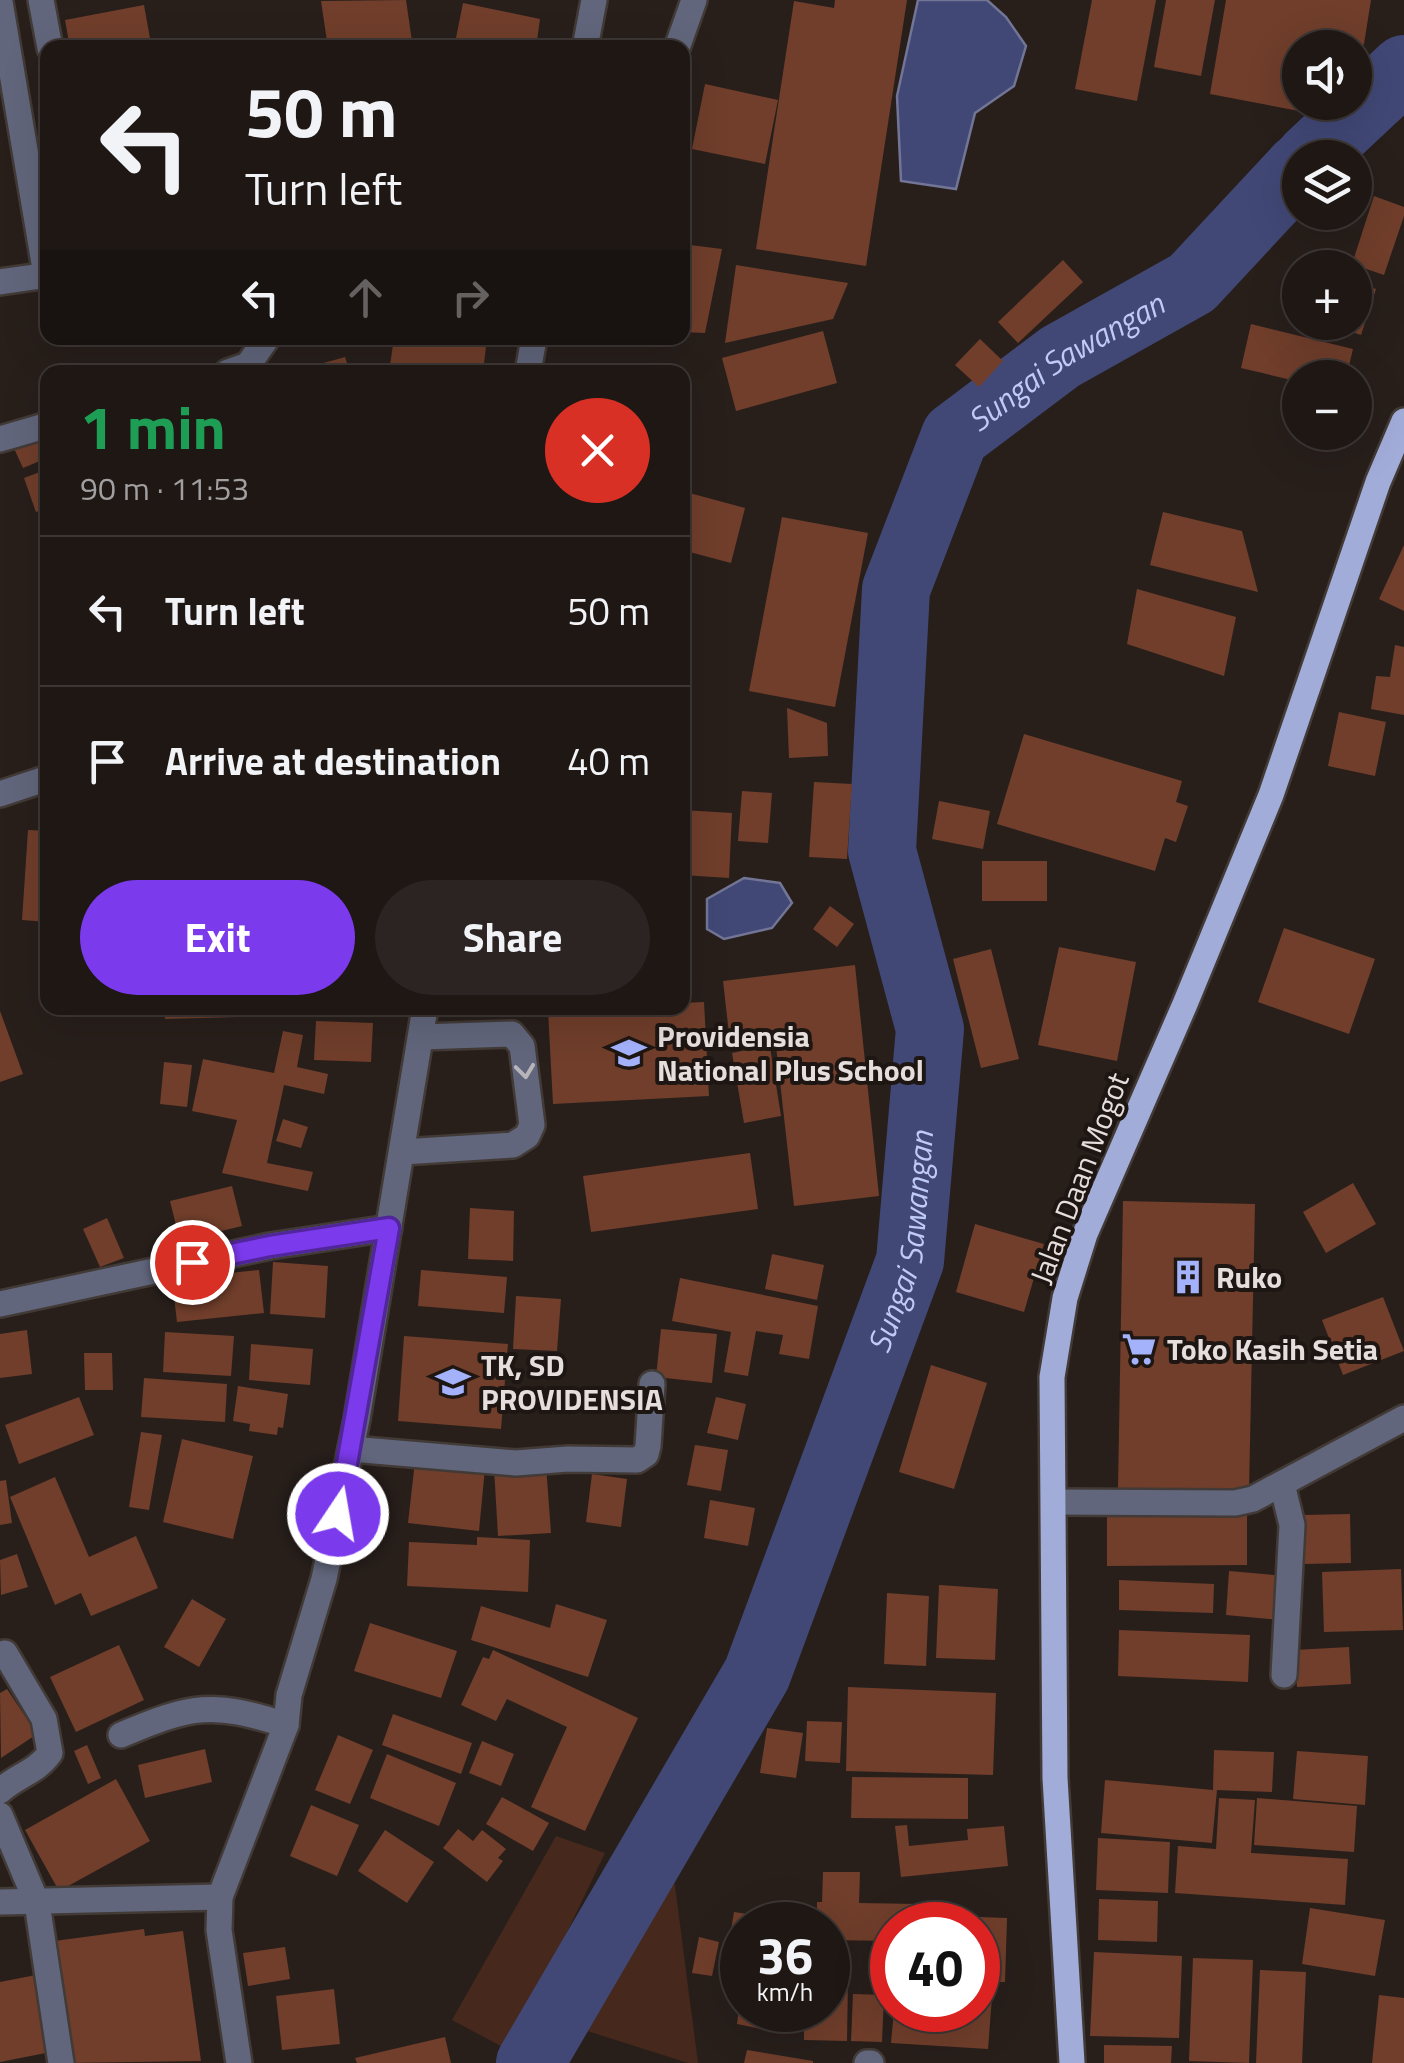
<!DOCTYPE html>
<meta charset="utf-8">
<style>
body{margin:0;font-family:"Titillium Web",sans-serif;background:#2b2422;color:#f1f3f6;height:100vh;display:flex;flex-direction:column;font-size:38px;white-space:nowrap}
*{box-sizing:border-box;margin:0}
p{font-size:32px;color:#a19fa0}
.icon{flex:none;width:55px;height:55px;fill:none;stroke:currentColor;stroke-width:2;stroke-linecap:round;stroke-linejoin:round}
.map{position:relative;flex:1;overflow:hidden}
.sheet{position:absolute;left:40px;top:365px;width:650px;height:650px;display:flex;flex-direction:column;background:#1e1714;border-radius:20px;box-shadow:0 10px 40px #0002,0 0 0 2px #3c3634}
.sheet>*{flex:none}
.hud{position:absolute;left:40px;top:40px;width:650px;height:305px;border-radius:20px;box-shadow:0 10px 40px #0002,0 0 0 2px #3c3634;background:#1e1714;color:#f1f3f6;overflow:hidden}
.tools{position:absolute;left:1282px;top:30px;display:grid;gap:20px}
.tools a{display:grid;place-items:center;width:90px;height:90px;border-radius:50%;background:#1e1714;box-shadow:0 10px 40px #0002,0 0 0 2px #3c3634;font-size:50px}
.speed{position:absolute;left:720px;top:1902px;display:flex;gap:20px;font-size:50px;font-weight:700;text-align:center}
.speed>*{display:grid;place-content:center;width:130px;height:130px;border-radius:50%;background:#1e1714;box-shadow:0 10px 40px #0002,0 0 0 2px #3c3634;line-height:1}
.speed small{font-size:25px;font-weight:400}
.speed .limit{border:15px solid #d22;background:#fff;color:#111}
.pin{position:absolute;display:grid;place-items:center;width:85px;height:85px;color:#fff;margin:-42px;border:5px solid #fff;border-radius:50%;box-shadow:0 2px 10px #0007}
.me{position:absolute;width:110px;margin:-55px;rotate:12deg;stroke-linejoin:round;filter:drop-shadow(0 0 8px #0008)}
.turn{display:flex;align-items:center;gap:35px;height:210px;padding:0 40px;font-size:45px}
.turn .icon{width:130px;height:130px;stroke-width:2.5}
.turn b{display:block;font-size:70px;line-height:85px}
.lanes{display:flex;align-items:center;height:95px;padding:0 40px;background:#0003;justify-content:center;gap:50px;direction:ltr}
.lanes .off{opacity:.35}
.round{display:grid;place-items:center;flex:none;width:105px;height:105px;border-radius:52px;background:#2b2422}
.headline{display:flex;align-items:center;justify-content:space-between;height:170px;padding:0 40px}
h1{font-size:60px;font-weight:700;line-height:75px;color:#1e9e55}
.action{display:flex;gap:20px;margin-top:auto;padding:20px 40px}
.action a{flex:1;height:115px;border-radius:60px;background:#7c3aed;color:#fff;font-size:40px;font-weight:700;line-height:115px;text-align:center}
.action a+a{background:#2b2422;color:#f1f3f6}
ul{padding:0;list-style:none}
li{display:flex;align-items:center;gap:30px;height:150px;padding:0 40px;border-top:2px solid #3c3634}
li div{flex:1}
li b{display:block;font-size:38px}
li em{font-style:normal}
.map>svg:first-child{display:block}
.green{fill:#46281c}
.water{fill:#414876;stroke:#727595;stroke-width:2.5}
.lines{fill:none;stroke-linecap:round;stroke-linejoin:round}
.river{stroke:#414876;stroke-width:68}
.building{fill:#703e2b}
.minor-casing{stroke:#423a36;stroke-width:30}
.major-casing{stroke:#423a36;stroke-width:30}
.minor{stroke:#61667c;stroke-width:25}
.major{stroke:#a2acd8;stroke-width:25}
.oneway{stroke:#b7b4ba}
.route-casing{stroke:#51269a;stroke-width:25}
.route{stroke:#7c3aed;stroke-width:18}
.labels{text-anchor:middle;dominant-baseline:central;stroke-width:8;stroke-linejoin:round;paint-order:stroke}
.poi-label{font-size:30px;font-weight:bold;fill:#e5dedc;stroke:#1e1612;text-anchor:start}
.street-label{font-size:30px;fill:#e5dedc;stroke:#1e1612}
.water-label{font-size:32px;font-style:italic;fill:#c0caf7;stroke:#1e1612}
</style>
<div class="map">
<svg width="1404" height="2063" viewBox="0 0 1404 2063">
<rect width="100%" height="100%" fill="#281f1b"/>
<g class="green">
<polygon points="556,1836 605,1853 510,2051 452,2020"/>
<polygon points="672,1863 698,2063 688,2063 578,2028"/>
</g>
<g class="water">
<polygon points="918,0 987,0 1006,17 1026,46 1014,86 975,113 956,189 901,181 897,96"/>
<polygon points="744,878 780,883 792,903 772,928 724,939 707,929 707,899"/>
</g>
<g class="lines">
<g class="river">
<polyline points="1309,158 1404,69"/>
<path id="s1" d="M530,2063l227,-389 153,-413 20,-232 -48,-178 14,-262 59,-153 105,-79 132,-74 108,-116"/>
</g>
</g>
<g class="building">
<polygon points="406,0 413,48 328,48 321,1"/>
<polygon points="835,0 907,0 866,266 756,249 794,1 834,8"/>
<polygon points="1092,0 1156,0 1137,101 1075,89"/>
<polygon points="1166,0 1215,0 1201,76 1154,67"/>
<polygon points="1226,0 1371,0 1364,44 1355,54 1355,48 1300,48 1300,102 1312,102 1304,112 1210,94"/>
<polygon points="463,3 540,19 536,48 454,48"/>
<polygon points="144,5 151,44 134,48 70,48 65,20"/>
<polygon points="705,84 778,100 765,164 692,149"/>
<polygon points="1374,196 1404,207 1404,216 1384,275 1352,264"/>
<polygon points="682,244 722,249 705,333 682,332"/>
<polygon points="1063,260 1083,282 1018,343 998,322"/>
<polygon points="736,265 848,283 833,319 725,343"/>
<polygon points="1355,282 1376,289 1361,335 1324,323 1355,322"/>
<polygon points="1251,324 1353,349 1346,378 1300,378 1300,382 1241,368"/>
<polygon points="823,331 837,383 736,411 722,358"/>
<polygon points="394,338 487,338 483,372 389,372"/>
<polygon points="980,339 1003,361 979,387 955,365"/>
<polygon points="345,357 350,372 295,372 295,371"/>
<polygon points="682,388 691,388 686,481 682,481"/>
<polygon points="37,434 47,458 23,468 12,444"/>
<polygon points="48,469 48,508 36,512 24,478"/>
<polygon points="682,491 745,508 731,563 682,550"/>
<polygon points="1163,512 1242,531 1258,592 1150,565"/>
<polygon points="782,517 868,533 835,707 749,691"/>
<polygon points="1404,545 1404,611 1379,599"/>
<polygon points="1137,589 1236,617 1224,676 1127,644"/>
<polygon points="1395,645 1404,647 1404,715 1371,709 1376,676 1390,677"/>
<polygon points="787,708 827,723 828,756 789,758"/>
<polygon points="1339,712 1386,722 1375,776 1328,766"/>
<polygon points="1024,734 1182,781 1176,802 1188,806 1176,842 1165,838 1155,871 997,824"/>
<polygon points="814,782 852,784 847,859 809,857"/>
<polygon points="742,791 772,793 768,843 738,841"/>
<polygon points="939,801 990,811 983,849 932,839"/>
<polygon points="682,810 732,813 729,878 682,875"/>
<polygon points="28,830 48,831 48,922 22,920"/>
<rect x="982" y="861" width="65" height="40"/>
<polygon points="830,906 854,924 837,947 813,929"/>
<polygon points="1284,928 1375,959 1349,1034 1258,1002"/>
<polygon points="1059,947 1136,962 1117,1061 1038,1045"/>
<polygon points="991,949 1019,1059 981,1068 953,959"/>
<polygon points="855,965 879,1196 794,1206 776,1046 770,1047 781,1116 744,1123 732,1053 751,1049 731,1051 723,981"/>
<polygon points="704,1002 709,1096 553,1104 548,1010 682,1008 682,1003"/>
<polygon points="165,1008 356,1008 356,1014 165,1019"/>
<polygon points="0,1011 23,1074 0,1082"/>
<polygon points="316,1021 373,1023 371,1062 314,1060"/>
<polygon points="283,1031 303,1035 297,1067 328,1074 324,1094 284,1085 267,1163 313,1172 308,1191 222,1173 237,1120 192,1111 203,1059 274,1073"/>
<polygon points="164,1062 192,1065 187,1107 160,1104"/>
<polygon points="283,1119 308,1127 301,1148 276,1141"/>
<polygon points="750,1153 758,1209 591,1232 583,1176"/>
<polygon points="1353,1183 1376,1224 1326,1253 1303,1212"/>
<polygon points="232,1186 242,1226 180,1241 170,1201"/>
<polygon points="1123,1201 1255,1204 1249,1491 1118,1488"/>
<polygon points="470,1208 514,1211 513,1261 468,1259"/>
<polygon points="107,1218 124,1258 100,1267 83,1229"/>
<polygon points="975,1224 1044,1244 1024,1312 956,1292"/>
<polygon points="772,1254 824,1265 817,1300 765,1289"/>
<polygon points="273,1262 328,1266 325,1318 270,1314"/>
<polygon points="259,1270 264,1313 177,1322 172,1279"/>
<polygon points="421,1270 507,1277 504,1313 418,1306"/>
<polygon points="680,1278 818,1306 809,1359 779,1354 783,1335 756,1331 748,1376 724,1372 731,1332 672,1321"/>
<polygon points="516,1296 561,1299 557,1351 513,1349"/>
<polygon points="1383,1297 1404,1351 1343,1375 1322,1320"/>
<polygon points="661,1329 717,1334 712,1383 656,1377"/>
<polygon points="27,1330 32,1374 0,1378 0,1334"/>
<polygon points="165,1332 234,1336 231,1376 163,1372"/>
<polygon points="404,1336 508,1344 501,1429 398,1421"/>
<polygon points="251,1344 313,1349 310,1385 249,1380"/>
<polygon points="84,1353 112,1353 113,1390 85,1390"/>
<polygon points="931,1365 987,1383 954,1489 899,1472"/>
<polygon points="144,1378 227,1384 225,1422 141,1417"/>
<polygon points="238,1386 288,1394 283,1428 278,1427 277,1435 249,1431 250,1424 233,1421"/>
<polygon points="79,1397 94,1435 19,1464 5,1425"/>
<polygon points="716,1397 746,1404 738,1440 707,1433"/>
<polygon points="141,1432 162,1435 149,1510 129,1507"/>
<polygon points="182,1439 253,1456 233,1539 163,1522"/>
<polygon points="695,1445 728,1450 721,1491 687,1485"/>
<polygon points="415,1461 485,1468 479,1531 408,1523"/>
<polygon points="546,1465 551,1533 498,1536 494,1468"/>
<polygon points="592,1474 627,1479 621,1527 586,1522"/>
<polygon points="55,1477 89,1557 136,1536 158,1588 91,1616 81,1593 55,1605 10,1497"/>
<polygon points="6,1480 12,1523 0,1525 0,1481"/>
<polygon points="710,1500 755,1508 748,1546 704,1538"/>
<polygon points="1247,1510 1247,1565 1107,1566 1107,1511"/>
<polygon points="1350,1514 1351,1563 1304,1564 1303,1515"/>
<polygon points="477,1537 530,1540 528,1592 407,1586 409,1542 477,1545"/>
<polygon points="17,1554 28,1587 1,1595 0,1560"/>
<polygon points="1401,1569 1403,1630 1324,1632 1322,1572"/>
<polygon points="1229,1571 1285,1576 1281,1620 1226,1615"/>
<polygon points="1119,1580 1214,1584 1213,1613 1119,1610"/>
<polygon points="939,1585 998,1589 995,1660 936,1658"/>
<polygon points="887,1593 929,1596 926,1666 884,1664"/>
<polygon points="192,1599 226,1619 199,1667 164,1647"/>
<polygon points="556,1604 607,1620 588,1677 471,1640 481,1606 550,1628"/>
<polygon points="370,1623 457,1651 441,1698 354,1671"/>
<polygon points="1119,1630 1250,1635 1248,1682 1118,1676"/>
<polygon points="119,1645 144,1700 76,1732 50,1677"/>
<polygon points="1349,1647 1351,1684 1297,1687 1294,1650"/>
<polygon points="493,1650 638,1718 585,1831 531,1807 567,1727 507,1699 496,1721 461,1705 483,1657 489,1659"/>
<polygon points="848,1687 996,1693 993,1775 846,1771"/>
<polygon points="7,1689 37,1734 1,1758 0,1693"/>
<polygon points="393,1714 472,1743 461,1774 382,1745"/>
<polygon points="807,1721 842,1722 840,1763 805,1761"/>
<polygon points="767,1728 803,1733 796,1778 760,1773"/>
<polygon points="338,1735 373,1750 350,1804 315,1790"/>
<polygon points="482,1741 514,1754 501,1786 469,1773"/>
<polygon points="87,1745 101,1778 88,1784 74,1751"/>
<polygon points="205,1749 212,1782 145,1798 138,1765"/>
<polygon points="1214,1750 1274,1752 1272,1792 1217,1790 1212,1843 1101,1833 1105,1780 1213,1790"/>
<polygon points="1297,1751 1368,1756 1365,1805 1293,1799"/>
<polygon points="387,1754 456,1783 439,1826 370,1798"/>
<polygon points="852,1777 968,1778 968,1819 851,1818"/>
<polygon points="116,1779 150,1841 59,1891 25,1830"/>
<polygon points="502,1797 549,1823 533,1851 486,1824"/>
<polygon points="1219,1798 1255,1800 1251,1853 1348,1859 1345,1905 1175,1893 1178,1846 1216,1849"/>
<polygon points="1257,1798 1357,1806 1354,1852 1254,1845"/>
<polygon points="311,1805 359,1825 337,1876 290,1856"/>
<polygon points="907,1825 909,1846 968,1840 967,1829 1004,1826 1008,1866 901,1877 895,1826"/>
<polygon points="458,1829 473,1841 482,1830 506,1849 498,1858 503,1861 487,1882 443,1848"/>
<polygon points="385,1830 434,1862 407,1903 358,1871"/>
<polygon points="1098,1838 1170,1842 1168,1893 1096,1890"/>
<polygon points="823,1872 860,1872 859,1903 917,1904 916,1925 892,1925 892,1941 828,1940 828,1925 817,1925 817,1902 822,1902"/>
<polygon points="1099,1899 1158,1901 1157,1942 1098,1940"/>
<polygon points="1310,1908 1385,1920 1375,1976 1302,1964"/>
<polygon points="734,1912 809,1923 809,1925 742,1925 742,1937 730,1936"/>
<polygon points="923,1915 1007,1918 1005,1982 978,1982 978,1925 922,1925"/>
<polygon points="144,1929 145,1936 183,1931 201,2061 64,2063 47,1942"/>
<polygon points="699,1937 719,1942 712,1976 692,1973"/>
<polygon points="285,1947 290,1979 248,1986 243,1953"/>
<polygon points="1094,1952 1182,1956 1179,2038 1090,2036"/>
<polygon points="1193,1958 1253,1960 1249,2063 1189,2061"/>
<polygon points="1260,1970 1306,1972 1302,2063 1256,2063"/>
<polygon points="41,1974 56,2051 0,2062 0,1982"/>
<polygon points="828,1977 848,1978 847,2041 804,2040 804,2010 828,2010"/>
<polygon points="334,1989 340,2044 282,2050 276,1996"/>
<polygon points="853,1994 884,1995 882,2042 851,2041"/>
<polygon points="1379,1995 1404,1998 1404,2063 1372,2063"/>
<polygon points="978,1996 992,1997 988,2049 891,2043 894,2010 978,2010"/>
<polygon points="740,2002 742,2010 770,2010 767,2030 737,2024"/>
<polygon points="445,2037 451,2063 357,2063 355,2058"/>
<polygon points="1104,2045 1172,2046 1171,2063 1104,2063"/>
<polygon points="747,2050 813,2061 813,2063 744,2063"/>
</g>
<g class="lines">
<g class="minor-casing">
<g id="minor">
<polyline points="41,0 50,48"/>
<polyline points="0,2 46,275"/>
<polyline points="585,48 594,0"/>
<polyline points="677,48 694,0"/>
<polyline points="0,282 48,275"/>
<polyline points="228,372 248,365 267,338"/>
<polyline points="528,372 534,338"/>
<polyline points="0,439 48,425"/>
<polyline points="0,794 48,778"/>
<polyline points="402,1152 513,1145 527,1136 532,1125 522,1046 512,1034 421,1037"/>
<polyline points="0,1304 270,1246 389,1228"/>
<polyline points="351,1449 516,1463 568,1459 637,1460 646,1454 648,1446 652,1384"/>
<polyline points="1282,1484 1292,1525 1284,1675"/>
<polyline points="1054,1502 1235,1503 1253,1499 1404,1418"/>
<path d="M121,1735c71,-30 91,-34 165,-10"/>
<path d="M0,1791c16,-15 37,-19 50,-38l-6,-34 -39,-66"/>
<polyline points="0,1815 37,1903 61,2063"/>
<polyline points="0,1902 220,1897"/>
<polyline points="239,2063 219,1930 220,1897 286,1725 289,1695 324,1579 357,1419 425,1008"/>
<polyline points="867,2063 871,2063"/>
</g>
</g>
<g class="major-casing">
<polyline id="major" points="1072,2063 1055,1778 1052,1377 1065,1298 1085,1234 1185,1004 1271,795 1378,482 1404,421"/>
</g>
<use href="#minor" class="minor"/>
<use href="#major" class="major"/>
</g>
<defs><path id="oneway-chevron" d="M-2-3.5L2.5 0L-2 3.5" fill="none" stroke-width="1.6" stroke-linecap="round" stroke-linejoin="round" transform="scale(2.5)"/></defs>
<use class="oneway" href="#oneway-chevron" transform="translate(525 1071) rotate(83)"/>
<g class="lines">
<g class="route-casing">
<polyline id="route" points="192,1262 270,1246 389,1228 338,1514"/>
</g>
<use href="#route" class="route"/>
</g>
<defs>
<g id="school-bare" transform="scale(2.7)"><path d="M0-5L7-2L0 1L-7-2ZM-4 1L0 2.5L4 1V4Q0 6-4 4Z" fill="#a4b2fc" stroke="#1e1612" stroke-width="2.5" paint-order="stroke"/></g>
<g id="building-bare" transform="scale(2.7)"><path d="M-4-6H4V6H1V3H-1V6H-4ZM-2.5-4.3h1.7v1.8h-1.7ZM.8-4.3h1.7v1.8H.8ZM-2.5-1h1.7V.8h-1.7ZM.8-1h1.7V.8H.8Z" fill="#a4b2fc" stroke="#1e1612" stroke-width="2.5" paint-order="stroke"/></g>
<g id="supermarket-bare" transform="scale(2.7)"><path d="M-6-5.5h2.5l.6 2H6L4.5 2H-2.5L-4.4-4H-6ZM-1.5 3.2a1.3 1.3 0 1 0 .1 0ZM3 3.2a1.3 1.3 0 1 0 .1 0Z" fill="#a4b2fc" stroke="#1e1612" stroke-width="2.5" paint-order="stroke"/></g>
</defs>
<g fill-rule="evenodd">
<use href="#school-bare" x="629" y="1053"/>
<use href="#building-bare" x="1188" y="1277"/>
<use href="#supermarket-bare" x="1139" y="1349"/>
<use href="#school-bare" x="453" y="1382"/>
</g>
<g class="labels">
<g class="poi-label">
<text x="657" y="1036">Providensia<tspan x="657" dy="34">National Plus School</tspan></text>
<text x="1216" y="1277">Ruko</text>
<text x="1167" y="1349">Toko Kasih Setia</text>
<text x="481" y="1365">TK, SD<tspan x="481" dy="34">PROVIDENSIA</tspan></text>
</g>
<g class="street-label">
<text transform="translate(1079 1178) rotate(-69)">Jalan Daan Mogot</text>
</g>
<g class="water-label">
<text stroke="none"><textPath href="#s1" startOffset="1868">Sungai Sawangan</textPath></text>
<text stroke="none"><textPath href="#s1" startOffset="908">Sungai Sawangan</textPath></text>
</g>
</g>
</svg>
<div class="tools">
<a><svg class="icon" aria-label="sound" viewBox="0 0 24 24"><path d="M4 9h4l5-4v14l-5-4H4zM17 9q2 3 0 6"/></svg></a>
<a><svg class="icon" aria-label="layers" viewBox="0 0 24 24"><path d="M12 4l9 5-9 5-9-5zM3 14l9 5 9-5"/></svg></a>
<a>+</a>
<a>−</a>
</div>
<div class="speed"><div>36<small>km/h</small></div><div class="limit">40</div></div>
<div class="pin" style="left:192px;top:1262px;background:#d93025"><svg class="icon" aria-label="arrive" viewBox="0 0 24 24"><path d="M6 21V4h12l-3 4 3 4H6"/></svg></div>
<svg class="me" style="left:338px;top:1514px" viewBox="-20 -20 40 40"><circle r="17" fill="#7c3aed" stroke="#fff" stroke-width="3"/><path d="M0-11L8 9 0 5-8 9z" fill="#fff"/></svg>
<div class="hud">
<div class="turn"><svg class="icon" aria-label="left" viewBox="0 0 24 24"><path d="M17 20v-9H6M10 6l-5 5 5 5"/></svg><div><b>50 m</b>Turn left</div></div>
<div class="lanes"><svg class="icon" aria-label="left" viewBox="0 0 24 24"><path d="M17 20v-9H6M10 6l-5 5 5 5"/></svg><svg class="icon off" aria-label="ahead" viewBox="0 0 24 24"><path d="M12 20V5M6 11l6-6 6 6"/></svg><svg class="icon off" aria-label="right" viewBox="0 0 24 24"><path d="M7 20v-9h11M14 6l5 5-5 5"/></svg></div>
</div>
<section class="sheet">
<div class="headline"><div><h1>1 min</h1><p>90 m · 11:53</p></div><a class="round" style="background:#d93025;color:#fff"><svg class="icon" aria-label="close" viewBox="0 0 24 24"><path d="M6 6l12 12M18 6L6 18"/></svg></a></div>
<ul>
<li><svg class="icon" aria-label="left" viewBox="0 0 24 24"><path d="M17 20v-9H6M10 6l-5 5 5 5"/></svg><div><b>Turn left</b></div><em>50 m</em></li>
<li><svg class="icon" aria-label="arrive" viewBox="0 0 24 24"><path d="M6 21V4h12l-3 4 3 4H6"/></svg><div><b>Arrive at destination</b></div><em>40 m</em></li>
</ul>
<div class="action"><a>Exit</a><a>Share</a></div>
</section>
</div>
